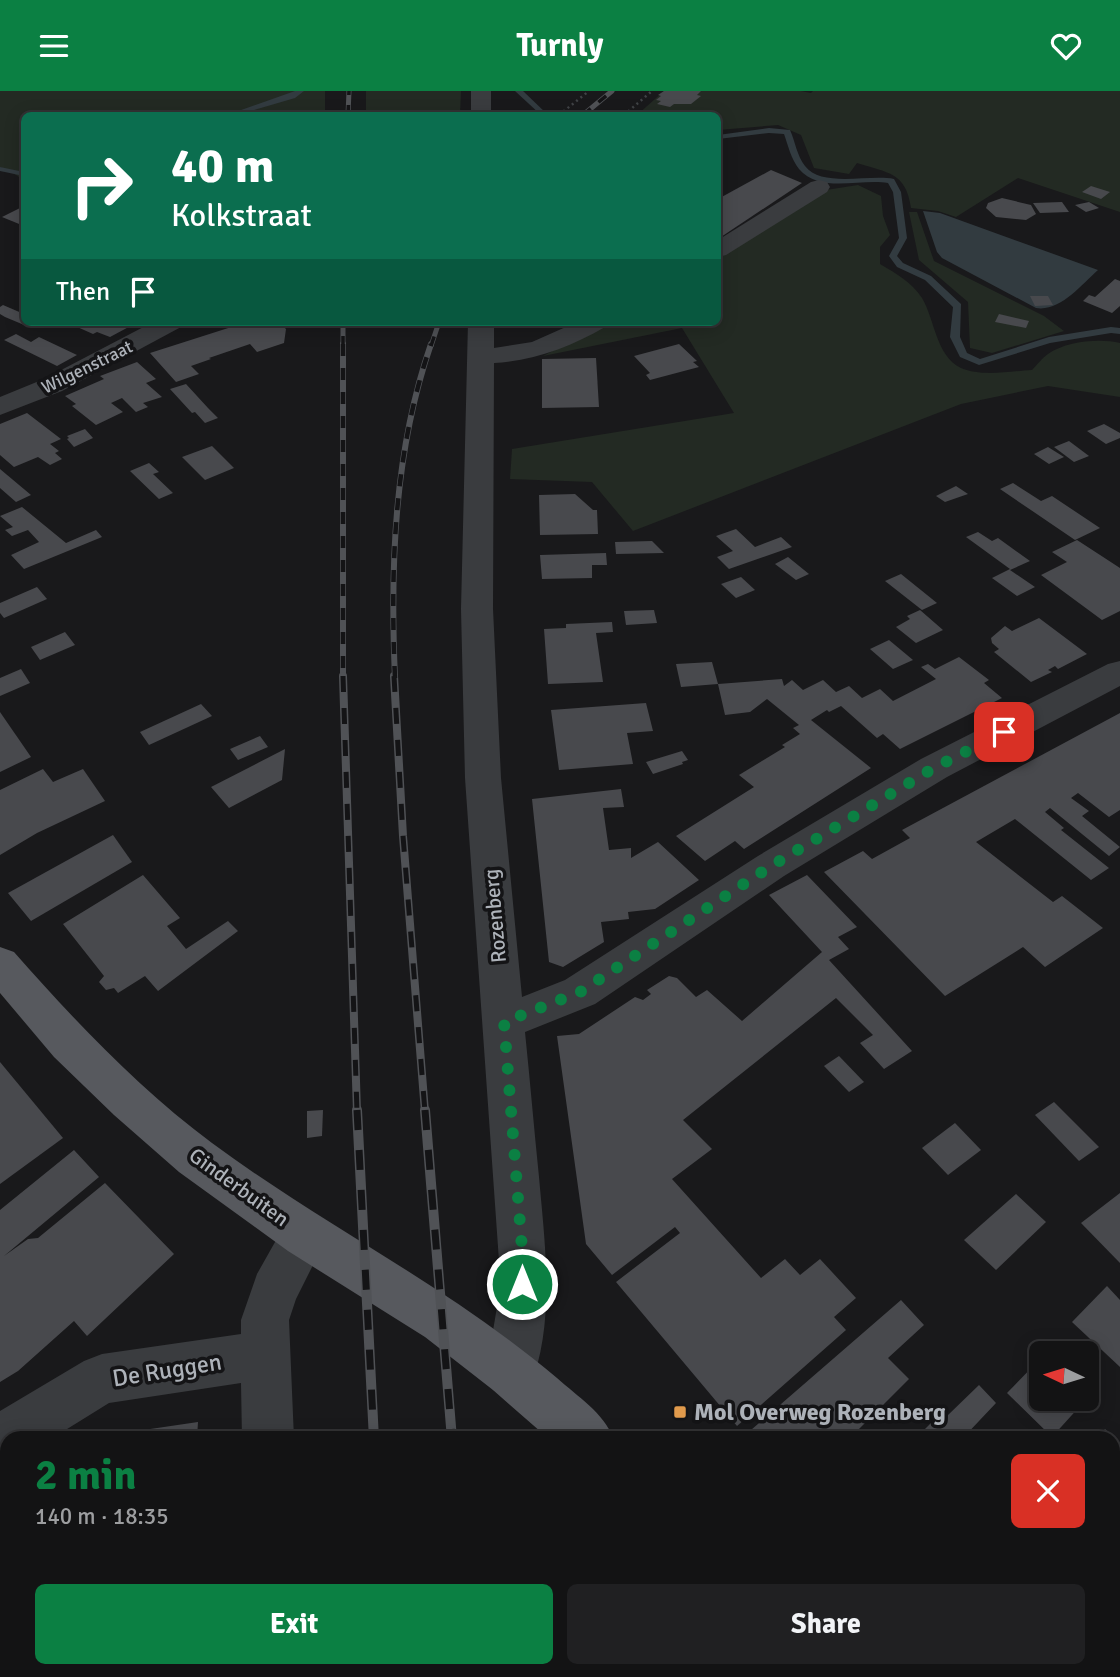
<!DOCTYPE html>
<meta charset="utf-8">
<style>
body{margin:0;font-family:Signika,sans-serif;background:#202022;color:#f1f3f6;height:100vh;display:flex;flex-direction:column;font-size:26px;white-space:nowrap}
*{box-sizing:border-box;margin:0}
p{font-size:23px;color:#9d9ea0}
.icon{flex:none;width:38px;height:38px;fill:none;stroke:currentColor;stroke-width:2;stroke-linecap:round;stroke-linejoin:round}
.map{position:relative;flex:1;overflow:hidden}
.panel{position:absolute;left:0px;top:1340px;width:1120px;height:247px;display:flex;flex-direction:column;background:#131314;border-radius:21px 21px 0 0;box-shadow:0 4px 18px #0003,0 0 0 2px #323234}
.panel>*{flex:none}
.banner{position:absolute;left:21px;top:21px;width:700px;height:214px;border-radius:10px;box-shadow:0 4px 18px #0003,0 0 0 2px #323234;background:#0b6e4f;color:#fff;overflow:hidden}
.needle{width:46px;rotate:274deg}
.buttons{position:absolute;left:1029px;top:1250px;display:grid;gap:14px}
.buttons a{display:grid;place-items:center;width:70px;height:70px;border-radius:10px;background:#131314;box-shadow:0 4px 18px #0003,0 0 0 2px #323234;font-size:35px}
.pin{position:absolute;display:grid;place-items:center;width:60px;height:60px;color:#fff;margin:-30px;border-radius:14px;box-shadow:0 4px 10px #0006}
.me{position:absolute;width:77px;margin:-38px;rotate:0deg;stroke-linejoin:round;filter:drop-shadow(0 0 5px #0008)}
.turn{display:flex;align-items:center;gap:24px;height:147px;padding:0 35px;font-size:32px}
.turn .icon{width:91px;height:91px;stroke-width:2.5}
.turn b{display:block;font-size:49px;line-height:60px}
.then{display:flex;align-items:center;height:66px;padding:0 35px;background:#0003;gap:14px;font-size:26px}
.round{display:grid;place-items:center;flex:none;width:74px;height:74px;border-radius:10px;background:#202022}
.overview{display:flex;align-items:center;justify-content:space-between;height:119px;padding:0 35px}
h1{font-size:42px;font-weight:700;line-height:52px;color:#0b8043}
.cta{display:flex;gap:14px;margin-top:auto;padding:14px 35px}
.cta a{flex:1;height:80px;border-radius:10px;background:#0b8043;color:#fff;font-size:28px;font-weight:700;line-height:80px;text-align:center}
.cta a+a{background:#202022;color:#f1f3f6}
header{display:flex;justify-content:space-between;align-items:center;height:91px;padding:0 35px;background:#0b8043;color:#fff;font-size:32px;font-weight:700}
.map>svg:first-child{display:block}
.green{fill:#232a23}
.water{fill:#323b40}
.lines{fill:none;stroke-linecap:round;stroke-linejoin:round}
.stream{fill:#323b40;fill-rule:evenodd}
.building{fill:#48494d}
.path-far1{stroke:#404346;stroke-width:2.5;stroke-dasharray:2 3.5;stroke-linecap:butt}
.path{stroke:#404346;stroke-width:6;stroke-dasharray:4.5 7;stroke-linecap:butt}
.minor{fill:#3a3c3f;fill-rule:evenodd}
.major{fill:#57595e;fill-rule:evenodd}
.rail-far3-casing{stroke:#505256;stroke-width:5}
.rail-far2-casing{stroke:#505256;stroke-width:6}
.rail-far1-casing{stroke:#505256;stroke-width:8}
.rail-casing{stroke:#505256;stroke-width:10}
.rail-far3{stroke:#141416;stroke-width:3.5;stroke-dasharray:10;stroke-linecap:butt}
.rail-far2{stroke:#141416;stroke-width:4.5;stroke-dasharray:12;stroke-linecap:butt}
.rail-far1{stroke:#141416;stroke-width:5;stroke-dasharray:16;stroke-linecap:butt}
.rail{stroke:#141416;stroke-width:7;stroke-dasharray:20;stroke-linecap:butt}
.route{stroke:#0b8043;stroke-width:12;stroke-dasharray:0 21.6}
.poi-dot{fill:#e09a4c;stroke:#141416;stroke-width:2.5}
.labels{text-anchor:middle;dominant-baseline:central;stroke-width:7;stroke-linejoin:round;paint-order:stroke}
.far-street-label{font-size:18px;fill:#adb2b9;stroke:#141416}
.street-label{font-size:21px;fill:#adb2b9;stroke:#141416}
.near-street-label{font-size:24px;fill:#adb2b9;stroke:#141416}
.near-poi-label{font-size:24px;font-weight:bold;fill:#adb2b9;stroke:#141416;text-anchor:start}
</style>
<header><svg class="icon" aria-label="menu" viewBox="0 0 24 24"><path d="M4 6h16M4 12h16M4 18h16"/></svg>Turnly<svg class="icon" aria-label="heart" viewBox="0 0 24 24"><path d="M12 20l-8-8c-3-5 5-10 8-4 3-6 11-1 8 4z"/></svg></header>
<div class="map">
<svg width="1120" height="1586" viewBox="0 0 1120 1586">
<rect width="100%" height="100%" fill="#19191b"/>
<g class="green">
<polygon points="0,0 325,0 325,24 24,24 24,93 18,85 0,76"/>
<polygon points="366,0 461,0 460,24 366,24"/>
<path d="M664,0h137l10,2 2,-2h307v121l-102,-34 -62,39 -18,-6 -27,-3c-5,-36 -23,-35 -54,-45l-8,11 -35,-6 -13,-33 -23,-10 -60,5v-15h-81z"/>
<path d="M858,94l23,11 2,20 7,19 -10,12v17c17,10 31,18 42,34 13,22 14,58 39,70 20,9 50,3 71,2 5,-5 10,-12 16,-16 18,-13 52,-16 72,-11v54l-72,-11 -87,18 -328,127 -41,-49 -82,-3 2,-30 222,-36 -52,-85 -139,28 64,-34h111v-64l108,-68z"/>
<polygon points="909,121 917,121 934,170 1044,225 1064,240 992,262 970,257 968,211 919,169"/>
</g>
<path class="water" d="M923,120l17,2 158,57c-17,15 -38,42 -62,38l-94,-50 -5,-6z"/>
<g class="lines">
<g class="stream">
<polygon points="295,0 304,0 295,7 237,24 227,24"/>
<polygon points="515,0 523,0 548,24 541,24"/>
<path d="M769,37l21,2c5,11 7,26 15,36 16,22 64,8 89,13l7,13 6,46 -10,18 6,7 28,13 30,28 -1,33 7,16 13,6 69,-22 62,-10 9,1v6l-9,-1 -61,10 -71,22 -19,-8 -10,-20 3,-30 -28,-27 -28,-13 -8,-11 10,-18 -6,-46 -5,-9c-27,-5 -68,11 -89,-14 -8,-10 -11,-24 -15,-35l-15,-1 -51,6v-4z"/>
<polygon points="0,76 24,81 24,85 0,80"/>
</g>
</g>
<g class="building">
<polygon points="664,0 701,0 697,4 701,5 691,13 674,13 670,16 657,13 661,10 656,9 661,5 658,4"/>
<polygon points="771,79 802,92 718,148 718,108"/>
<polygon points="1091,95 1110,101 1101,108 1082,101"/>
<polygon points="1002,107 1031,114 1036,123 1026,129 996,126 986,117 988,112"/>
<polygon points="1062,111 1069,121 1040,122 1033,112"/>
<polygon points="1089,111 1099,117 1086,121 1075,114"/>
<polygon points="24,115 24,135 2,126"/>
<polygon points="1115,188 1120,190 1120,215 1112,222 1083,210 1089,204 1095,206"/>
<polygon points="1030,205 1048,205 1053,214 1035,215"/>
<polygon points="3,214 24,223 24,231 38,231 29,236 5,226 0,223 0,216"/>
<polygon points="999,223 1029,230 1026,237 995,231"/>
<polygon points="66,231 138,231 110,246 97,241 93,243"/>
<polygon points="247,231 278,231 286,238 284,252 257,261 250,253 209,267 211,268 191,275 199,283 176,291 150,262"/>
<polygon points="16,243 31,251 39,246 77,264 57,275 4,249"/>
<polygon points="679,253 697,270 693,271 699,276 650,289 646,284 650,282 634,265"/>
<polygon points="596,267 599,316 542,317 542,268"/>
<polygon points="137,271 156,288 146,292 162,306 143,312 148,316 136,321 122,307 111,312 123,321 96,334 72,315 76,313 65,305 104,288 100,285"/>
<polygon points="186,293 208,317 218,327 205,332 195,321 192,322 170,298"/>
<polygon points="27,322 61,348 50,353 59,360 55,362 62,368 50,374 38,366 14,376 0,364 0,333"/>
<polygon points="1104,333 1120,342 1120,347 1106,353 1087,340"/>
<polygon points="85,338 93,347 74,356 67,348 69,347 67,345"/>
<polygon points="1069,350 1089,365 1074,371 1054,356"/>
<polygon points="212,355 234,377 205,389 182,366"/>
<polygon points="1048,356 1064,366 1049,373 1034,363"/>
<polygon points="149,372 159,381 153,383 173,402 159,408 130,380"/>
<polygon points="0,378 31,404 16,411 0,397"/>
<polygon points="1013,392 1041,410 1052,405 1100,437 1075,449 1000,398"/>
<polygon points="956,395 968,403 945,411 936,405"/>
<polygon points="575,403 593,419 597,419 598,443 540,444 539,404"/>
<polygon points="22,416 66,452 96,439 102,446 24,478 11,464 39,451 28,439 12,445 5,439 13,436 0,425"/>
<polygon points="736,438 755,456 781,446 792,456 729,478 717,466 733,460 716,445"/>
<polygon points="978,441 992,450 998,447 1030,470 1010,479 1035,496 1017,505 992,487 1010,478 966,446"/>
<polygon points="1077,449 1120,477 1120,520 1102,529 1041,484 1067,471 1052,461"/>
<polygon points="652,450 664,462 616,463 615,451"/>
<polygon points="606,462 607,474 592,474 592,487 542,488 540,464"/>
<polygon points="788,466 809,483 796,489 775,473"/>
<polygon points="901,483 937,512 922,519 885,490"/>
<polygon points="741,486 755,499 736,507 721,493"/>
<polygon points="37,496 47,508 4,527 0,522 0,512"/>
<polygon points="654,519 657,532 626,534 624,520"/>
<polygon points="920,519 943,539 916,552 896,536 910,528 907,525"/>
<polygon points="1039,527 1087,563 1058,578 1055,575 1048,579 1052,581 1031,591 994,561 999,558 992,552 991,547 1005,535 1012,540"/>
<polygon points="612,531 613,541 596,542 603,591 548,593 544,538 566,537 566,533"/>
<polygon points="65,541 75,554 40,569 31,556"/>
<polygon points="889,549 913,569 893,578 870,558"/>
<polygon points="959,566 989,589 984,592 1002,607 900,658 883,643 877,647 841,615 829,621 827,619 811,629 871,677 744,758 735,750 705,770 676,745 754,696 739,684 785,656 782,654 800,643 793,637 799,634 767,608 750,621 725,624 718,593 782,588 784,595 792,589 803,599 823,589 836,601 849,595 862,607 880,598 893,610 936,588 921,576 928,573 935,578"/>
<polygon points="712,571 718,593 681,596 676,573"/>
<polygon points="21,578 30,592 0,605 0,587"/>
<polygon points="646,612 653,640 627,642 633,673 559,679 551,619"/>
<polygon points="201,613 212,625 149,654 140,641"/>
<polygon points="0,621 31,666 0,681"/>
<polygon points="1120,622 1120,719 1109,726 1078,702 1071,707 1089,720 1082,725 1120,756 1109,765 1050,717 1045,721 1064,737 1061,739 1109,777 1091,789 1015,728 976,751 1053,811 1062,805 1103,837 1045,876 1023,856 945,905 824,781 863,760 872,768 910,747 902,739"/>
<polygon points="260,645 268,656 238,669 230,658"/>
<polygon points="285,658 282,689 229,717 211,696"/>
<polygon points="682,660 688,669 682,671 683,673 653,683 646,671"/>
<polygon points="43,678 53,691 83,678 105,710 37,742 0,764 0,699"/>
<polygon points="621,698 624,716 603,717 609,759 631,757 631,767 658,751 699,789 655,818 628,821 629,828 601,831 604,851 563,876 549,871 532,708"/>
<polygon points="113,744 132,771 31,830 8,802"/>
<polygon points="143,784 180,827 167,835 186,858 228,830 238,840 158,900 145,885 118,902 114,897 106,899 99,891 104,885 63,833"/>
<polygon points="807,784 857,836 838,846 849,858 829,869 912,960 884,978 860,952 873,944 836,907 683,1029 712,1058 672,1088 761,1187 785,1168 800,1184 820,1168 856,1207 834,1226 846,1239 737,1335 616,1191 680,1142 675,1136 612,1184 586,1153 557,945 579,943 635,906 643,909 651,903 647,899 669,885 677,887 696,906 707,899 742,930 822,861 769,804"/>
<polygon points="839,965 864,991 849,1001 824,975"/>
<polygon points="0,971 63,1047 0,1093"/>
<polygon points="1054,1011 1099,1056 1079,1070 1035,1024"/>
<polygon points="323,1019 322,1045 307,1047 307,1020"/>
<polygon points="955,1032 981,1059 948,1084 922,1057"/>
<polygon points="74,1059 99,1086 4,1165 28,1148 38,1147 105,1092 174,1163 87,1245 74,1230 18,1280 0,1291 0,1119"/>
<polygon points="1120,1102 1120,1172 1081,1132"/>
<polygon points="1016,1103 1046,1131 996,1179 964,1149"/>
<polygon points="1107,1195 1120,1209 1120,1276 1072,1231"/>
<polygon points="901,1209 924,1234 888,1267 909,1288 849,1348 746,1348 744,1345"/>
<polygon points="1037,1271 1041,1275 1041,1307 1074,1307 1081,1314 1052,1346 1007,1302"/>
<polygon points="979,1294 996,1312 962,1348 915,1348 942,1321 946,1326"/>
<polygon points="198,1331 197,1348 123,1348 123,1342"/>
<polygon points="1105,1338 1120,1352 1120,1411 1113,1404 1113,1348 1096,1348"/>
<polygon points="7,1498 7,1561 0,1567 0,1503"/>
<polygon points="1120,1533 1120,1586 940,1586 935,1580 1113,1580 1113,1541"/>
<polygon points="14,1580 194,1580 194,1586 17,1586"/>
<polygon points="581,1580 741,1580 747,1586 580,1586"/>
</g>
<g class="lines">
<g class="path-far1">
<polyline points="559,24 589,0"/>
<polyline points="624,24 652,0"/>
</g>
<polyline class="path" points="519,1580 520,1586"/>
<g class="minor">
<rect x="471" y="0" width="20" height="24"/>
<polygon points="819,89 827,91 830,96 827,101 726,164 718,166 718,149 811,91"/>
<polygon points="153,231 185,231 181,236 62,300 0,324 0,306 44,288"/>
<path d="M468,231h26v26l38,-6 45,-20h32l-4,5c-35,20 -71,34 -111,36l-1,246 8,169 21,219 43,-17 193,-124 163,-97 187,-95 12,-3v25l-173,91 -163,99 -189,128 -70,28c5,48 9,97 14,145 6,69 17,147 -10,213l-18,7 -18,-7 -7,-18 11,-65 2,-46 -34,-483 -4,-169z"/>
<polygon points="305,1122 322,1128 328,1144 296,1208 289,1229 294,1348 242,1348 241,1292 109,1312 51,1348 7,1348 7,1372 0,1375 0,1320 84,1270 102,1263 241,1243 241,1229 257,1183 288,1128"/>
<rect x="243" y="1580" width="58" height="6"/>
</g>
<g class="major">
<path d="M0,856l14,5c61,69 124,136 198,191 112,83 238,144 345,235 21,19 46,34 57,61h-65l-56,-49 -68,-53 -137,-86 -109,-79 -65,-57 -60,-58 -54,-64z"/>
<polygon points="793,1580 852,1580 855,1586 795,1586"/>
</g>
<g class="rail-far3-casing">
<g id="rail-far3">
<polyline points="348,24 349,0"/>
<polyline points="583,24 612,0"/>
<polyline points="343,255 343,231"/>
<polyline points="431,255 439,231"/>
</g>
</g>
<g class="rail-far2-casing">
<g id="rail-far2">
<polyline points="343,253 343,587"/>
<path d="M395,587c-5,-112 -1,-227 36,-334"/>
</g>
</g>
<g class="rail-far1-casing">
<g id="rail-far1">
<polyline points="343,585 357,1021"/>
<polyline points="394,585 403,745 425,1021"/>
</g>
</g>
<g class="rail-casing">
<g id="rail">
<polyline points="357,1019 374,1348"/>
<polyline points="425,1019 452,1348"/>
<polyline points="387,1580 387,1586"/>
<polyline points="474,1580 474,1586"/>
</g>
</g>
<use href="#rail-far3" class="rail-far3"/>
<use href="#rail-far2" class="rail-far2"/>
<use href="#rail-far1" class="rail-far1"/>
<use href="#rail" class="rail"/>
</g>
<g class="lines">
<polyline class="route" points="522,1193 523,1170 504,931 580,901 771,775 934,677 1004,641"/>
</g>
<rect class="poi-dot" x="673" y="1314" width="14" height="14" rx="3.5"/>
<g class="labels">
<g class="far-street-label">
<text transform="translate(87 276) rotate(-26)">Wilgenstraat</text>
</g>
<g class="street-label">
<text transform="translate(495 825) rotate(-95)">Rozenberg</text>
<text transform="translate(239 1096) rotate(36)">Ginderbuiten</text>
</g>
<g class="near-street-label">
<text transform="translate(167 1279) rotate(-9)">De Ruggen</text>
</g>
<g class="near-poi-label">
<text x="694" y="1321">Mol Overweg Rozenberg</text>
</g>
</g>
</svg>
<div class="buttons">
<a><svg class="needle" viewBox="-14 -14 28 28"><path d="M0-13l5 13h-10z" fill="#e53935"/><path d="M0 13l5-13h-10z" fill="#9d9ea0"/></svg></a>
</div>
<div class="pin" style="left:1004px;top:641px;background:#d93025"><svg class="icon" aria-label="arrive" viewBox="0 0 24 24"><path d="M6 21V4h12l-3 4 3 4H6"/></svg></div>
<svg class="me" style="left:522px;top:1193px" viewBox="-20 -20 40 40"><circle r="17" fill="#0b8043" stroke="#fff" stroke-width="3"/><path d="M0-11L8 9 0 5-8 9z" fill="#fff"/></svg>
<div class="banner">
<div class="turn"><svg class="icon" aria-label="right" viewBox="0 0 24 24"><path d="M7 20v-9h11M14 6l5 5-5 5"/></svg><div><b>40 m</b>Kolkstraat</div></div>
<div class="then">Then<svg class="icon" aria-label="arrive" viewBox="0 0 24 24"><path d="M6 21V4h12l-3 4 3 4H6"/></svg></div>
</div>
<section class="panel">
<div class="overview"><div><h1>2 min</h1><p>140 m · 18:35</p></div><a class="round" style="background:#d93025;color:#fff"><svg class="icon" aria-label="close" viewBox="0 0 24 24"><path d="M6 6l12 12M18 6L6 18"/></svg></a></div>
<div class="cta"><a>Exit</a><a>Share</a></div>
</section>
</div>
